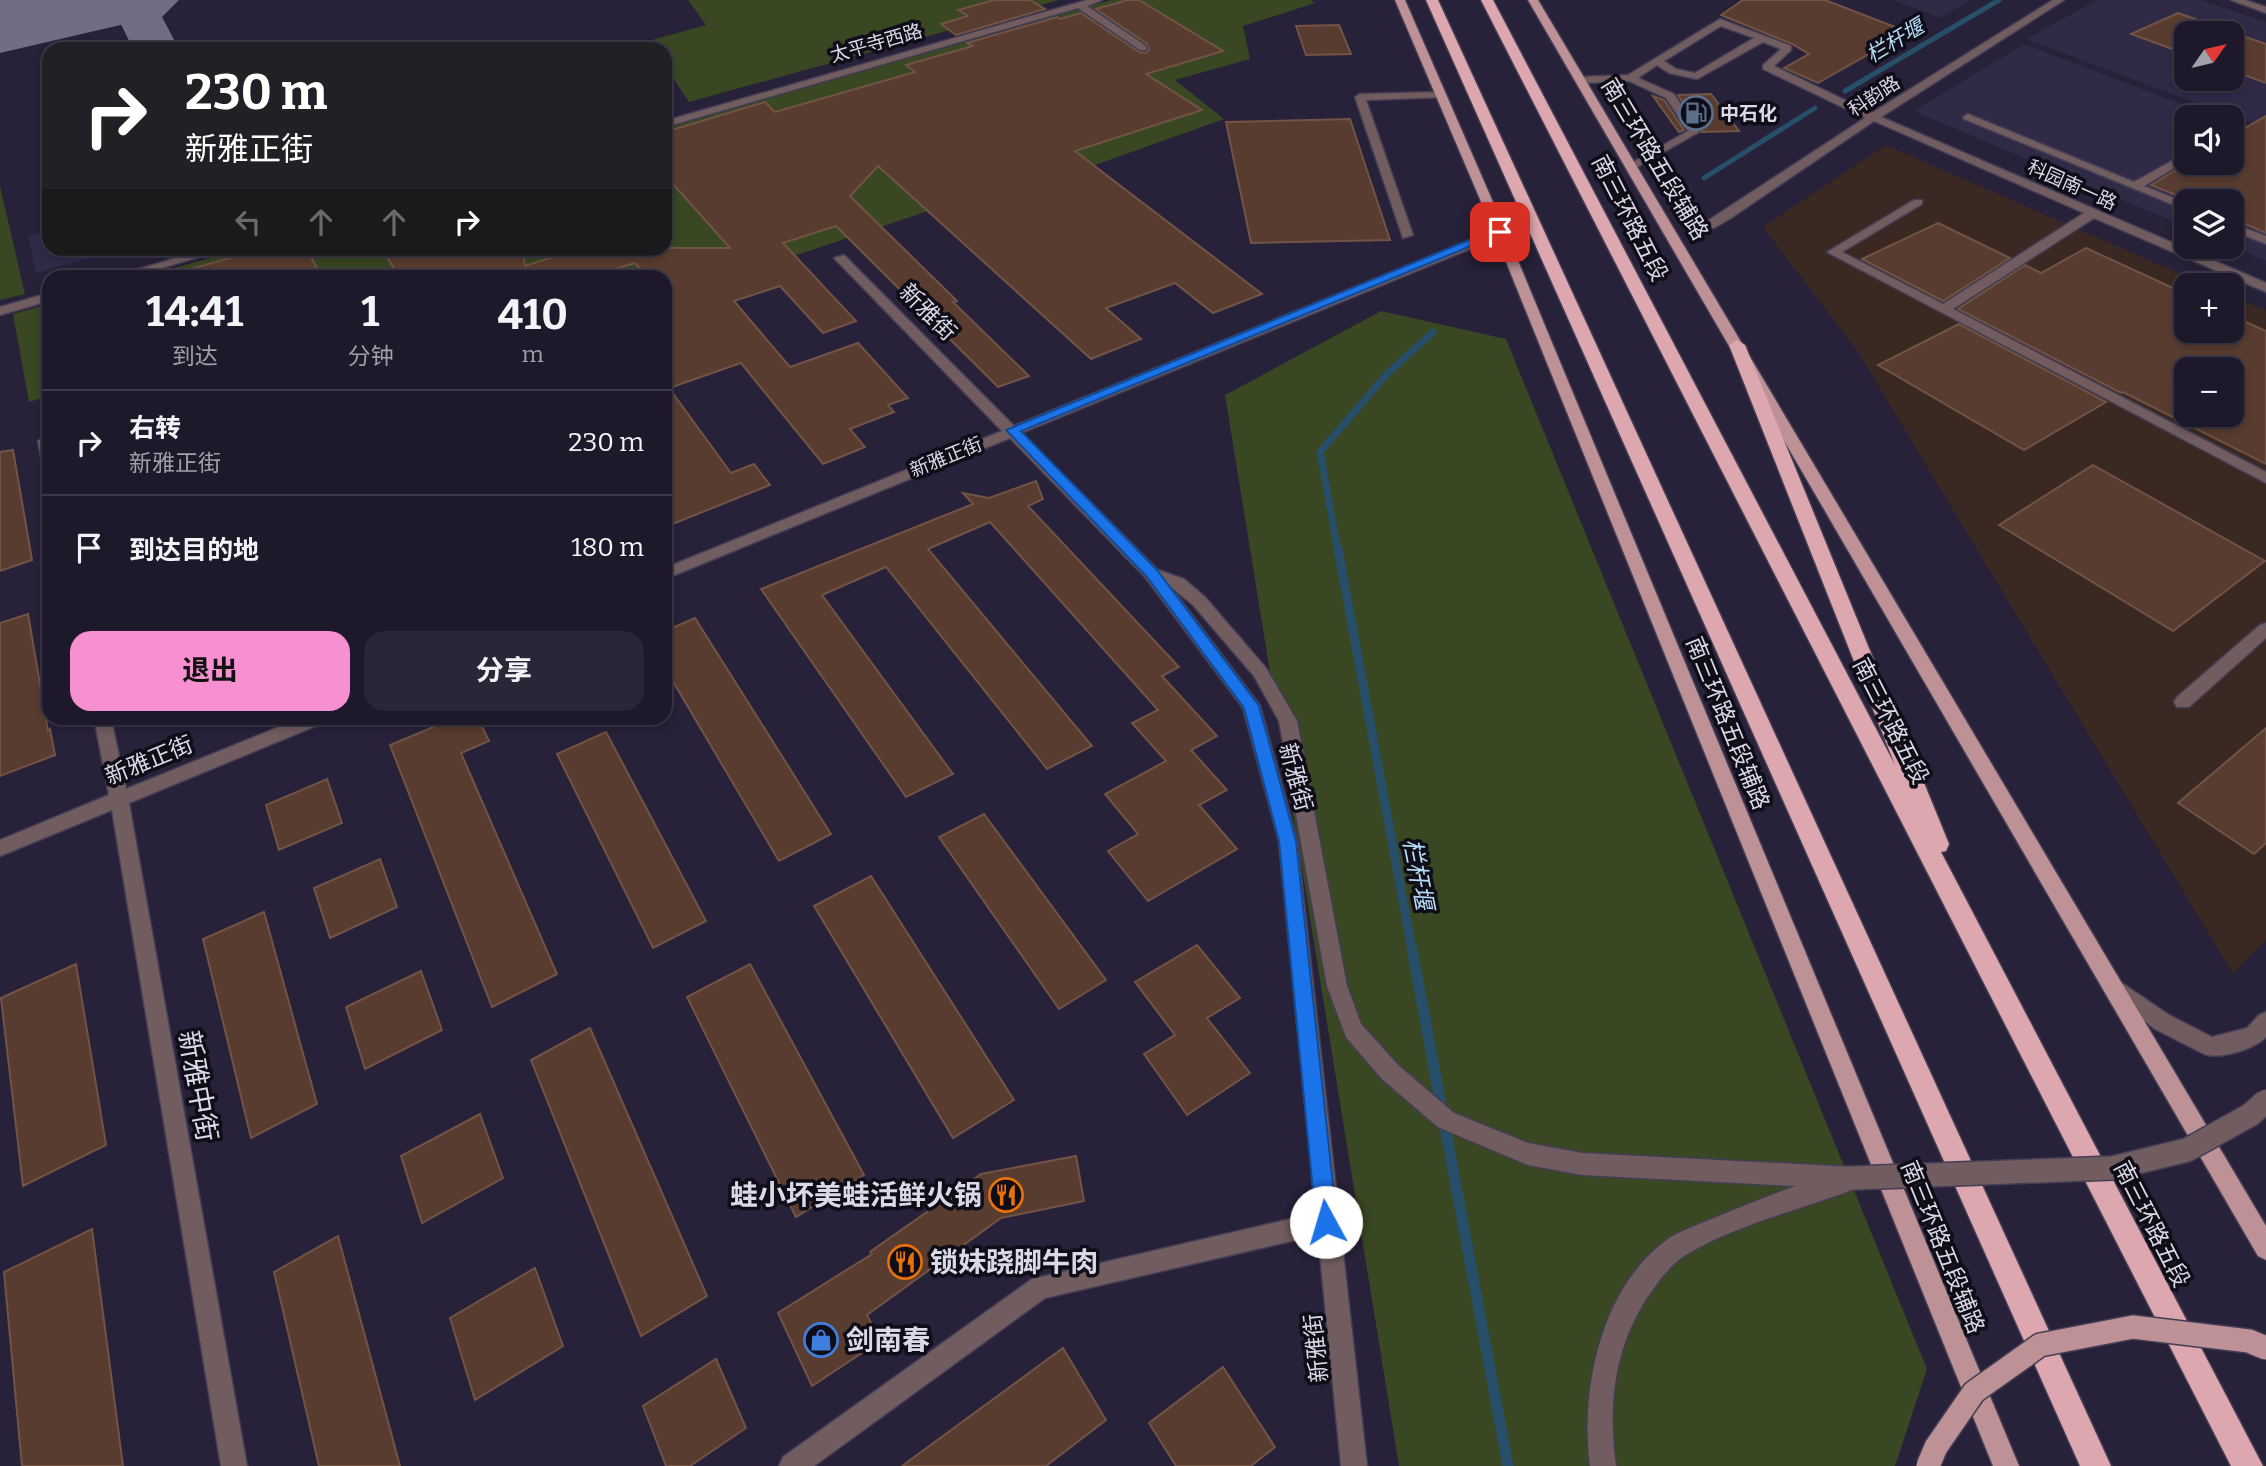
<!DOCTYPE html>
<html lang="zh">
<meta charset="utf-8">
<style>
body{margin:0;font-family:Bitter,"Noto Sans SC",serif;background:#2a2637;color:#f1f3f6;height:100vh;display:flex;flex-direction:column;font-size:26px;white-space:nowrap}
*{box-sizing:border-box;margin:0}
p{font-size:23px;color:#a0a0a9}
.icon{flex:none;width:38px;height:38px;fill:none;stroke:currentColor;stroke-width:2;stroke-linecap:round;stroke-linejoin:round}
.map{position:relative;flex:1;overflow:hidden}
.sheet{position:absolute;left:42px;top:270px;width:630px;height:455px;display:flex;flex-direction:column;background:#1d192b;border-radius:21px;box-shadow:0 4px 10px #0003,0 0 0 2px #3b3847}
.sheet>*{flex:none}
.hud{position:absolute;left:42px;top:42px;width:630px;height:214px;border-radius:21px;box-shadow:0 4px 10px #0003,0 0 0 2px #3b3847;background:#202124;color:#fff;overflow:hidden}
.needle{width:46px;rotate:56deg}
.controls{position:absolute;left:2174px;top:21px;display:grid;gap:14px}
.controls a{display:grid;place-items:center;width:70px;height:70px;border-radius:14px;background:#1d192b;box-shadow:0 4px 10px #0003,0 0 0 2px #3b3847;font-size:35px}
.pin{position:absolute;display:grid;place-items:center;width:60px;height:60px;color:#fff;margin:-30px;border-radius:14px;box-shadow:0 4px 10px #0006}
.me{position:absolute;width:77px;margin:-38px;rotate:354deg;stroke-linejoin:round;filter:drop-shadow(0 0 5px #0008)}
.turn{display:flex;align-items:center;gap:24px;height:147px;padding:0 28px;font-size:32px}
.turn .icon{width:91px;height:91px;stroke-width:2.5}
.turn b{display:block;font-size:49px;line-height:60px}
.lanes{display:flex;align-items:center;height:66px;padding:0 28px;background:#0003;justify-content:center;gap:35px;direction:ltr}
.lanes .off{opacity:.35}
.eta{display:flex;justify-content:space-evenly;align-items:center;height:119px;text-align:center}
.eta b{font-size:42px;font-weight:700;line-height:49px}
.button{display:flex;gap:14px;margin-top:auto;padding:14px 28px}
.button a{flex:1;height:80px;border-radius:21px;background:#f690d0;color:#111;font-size:28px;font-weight:700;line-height:80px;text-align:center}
.button a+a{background:#2a2637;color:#f1f3f6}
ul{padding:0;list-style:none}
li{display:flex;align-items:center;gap:21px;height:105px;padding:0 28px;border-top:2px solid #3b3847}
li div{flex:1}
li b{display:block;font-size:26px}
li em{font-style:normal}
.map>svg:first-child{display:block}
.commercial{fill:#3a2822;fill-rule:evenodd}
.built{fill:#302a47;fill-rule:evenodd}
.green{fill:#394723}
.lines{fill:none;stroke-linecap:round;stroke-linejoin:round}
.stream-far3{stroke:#274f6a;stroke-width:5}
.stream-far2{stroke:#274f6a;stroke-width:7}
.stream-far1{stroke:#274f6a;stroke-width:9}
.stream{stroke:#274f6a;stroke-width:11}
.taxiway{fill:#726d82;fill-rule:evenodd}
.runway{fill:#726d82;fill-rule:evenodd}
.building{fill:#583c2f;stroke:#715446;stroke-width:2;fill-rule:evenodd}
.minor-casing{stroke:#443e55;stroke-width:3}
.major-casing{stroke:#443e55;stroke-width:3}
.highway-casing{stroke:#443e55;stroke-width:3}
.minor{fill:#715c5f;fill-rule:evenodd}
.major{fill:#be9197;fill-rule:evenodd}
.highway{fill:#dca7ae;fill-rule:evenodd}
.minor-bridge-casing{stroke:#443e55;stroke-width:26;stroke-linecap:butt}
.major-bridge-casing{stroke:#443e55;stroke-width:26;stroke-linecap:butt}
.minor-bridge{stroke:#715c5f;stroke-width:23}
.major-bridge{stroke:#be9197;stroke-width:23}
.route{fill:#1a73e8;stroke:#114b97;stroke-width:2}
.labels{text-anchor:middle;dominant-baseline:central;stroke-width:7;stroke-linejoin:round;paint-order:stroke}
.far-street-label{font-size:19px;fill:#dbd8e8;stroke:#0f0d17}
.far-poi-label{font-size:19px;font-weight:bold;fill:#dbd8e8;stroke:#0f0d17;text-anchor:start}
.far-water-label{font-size:21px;font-style:italic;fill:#b7def9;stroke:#0f0d17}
.street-label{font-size:23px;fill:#dbd8e8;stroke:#0f0d17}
.water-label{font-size:24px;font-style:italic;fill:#b7def9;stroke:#0f0d17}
.near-street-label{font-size:28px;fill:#dbd8e8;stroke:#0f0d17}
.near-poi-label{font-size:28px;font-weight:bold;fill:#dbd8e8;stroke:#0f0d17;text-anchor:start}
</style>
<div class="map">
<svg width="2266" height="1466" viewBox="0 0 2266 1466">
<rect width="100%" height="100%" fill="#272139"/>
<path class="commercial" d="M1886,145l320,140h-20v46h45v-35l35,15v629l-33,34 -375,-622 -95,-125zM2186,369h45v46h-45z"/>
<g class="built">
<polygon points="1893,0 1970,0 1940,18"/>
<path d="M2097,0h104l65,22v107l-240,-90zM2186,33h45v46h-45z"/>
<polygon points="2024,44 2215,117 2186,117 2186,163 2231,163 2231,123 2266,137 2266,261 2231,246 2231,201 2186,201 2186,227 1914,111"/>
<polygon points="49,230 49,248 122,249 36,273 28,236"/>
</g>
<g class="green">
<polygon points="688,0 1059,0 689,102 665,66 665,49 653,49 648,41 706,25"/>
<polygon points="1111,0 1311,0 1315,3 1243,26 1250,59 1175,80 1224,119 1081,170 1072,163 668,298 665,276 507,276 495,259 437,276 145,276 243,249 665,248 665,128"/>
<polygon points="0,186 25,294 0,300"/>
<polygon points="49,304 49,396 29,402 13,314"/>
<polygon points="1381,311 1506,339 1927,1369 1895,1466 1399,1466 1225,395"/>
</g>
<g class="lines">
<g class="stream-far3">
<polyline points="1845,91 1999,0"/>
<polyline points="1704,178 1815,108"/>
</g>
<polyline class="stream-far2" points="1338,551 1320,452 1387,374 1433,332"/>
<polyline class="stream-far1" points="1338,549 1412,950"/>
<polyline class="stream" points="1412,949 1508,1466"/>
<polygon class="taxiway" points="129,0 179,0 162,17 179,49 133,49 116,14"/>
<polygon class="runway" points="0,0 145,0 129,23 0,53"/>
</g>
<g class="building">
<polygon points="994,0 1030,0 1045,9 956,35 941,24 968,16 958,10"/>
<polygon points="1128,0 1139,0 1223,51 1146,74 1202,110 1075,151 1262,294 1213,313 1175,283 1106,308 1141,339 1091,359 878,166 850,196 957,301 953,302 1029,376 998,387 836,226 783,243 856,321 823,333 780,286 734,301 790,367 858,343 908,398 888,405 894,412 850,429 865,447 823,464 741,363 669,388 731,473 754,464 770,485 665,527 665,276 646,276 635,263 591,276 398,276 382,248 522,248 525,266 581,248 730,248 665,175 665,132 765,102 775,112 915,72 906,65 973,46 967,43 1057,17 1060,19 1081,13 1139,52 1146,53 1149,50 1147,44 1096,9"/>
<polygon points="1743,0 1825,0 1908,32 1818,83 1784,68 1809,54 1792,44 1721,15"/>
<polygon points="2178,13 2266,44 2266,83 2231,70 2231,33 2186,33 2186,54 2131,34"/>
<polygon points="1339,25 1351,54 1306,55 1296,26"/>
<polygon points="1711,94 1739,131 1701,132 1678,95"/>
<polygon points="1653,96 1664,100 1684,130 1679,132"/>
<polygon points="2266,116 2266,233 2231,218 2231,201 2191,201 2151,185 2188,163 2231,163 2231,136"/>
<polygon points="1350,119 1390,240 1251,243 1226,122"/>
<polygon points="1938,223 2010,258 1943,301 1862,259"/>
<polygon points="264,248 306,248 321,276 192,276 191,269"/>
<path d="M2086,248l100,46v37h45v-16l35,16v133l-143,-72 -2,1 -163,-84 67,-44 16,8zM2186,369h45v46h-45z"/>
<polygon points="1959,324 2106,402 2024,450 1878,365"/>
<polygon points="13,450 32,560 0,571 0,452"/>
<polygon points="2093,465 2265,561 2173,631 1999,525"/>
<polygon points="1036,481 1043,499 1028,506 1179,667 1162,676 1217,736 1191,750 1227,790 1199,805 1237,849 1148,901 1108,851 1138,834 1105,794 1166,761 1132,723 1158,710 990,522 928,549 1092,746 1047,769 886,567 822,595 953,774 906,797 761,589 973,504 963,493 989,498"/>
<polygon points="28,614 48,731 50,729 55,755 0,776 0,623"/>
<polygon points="695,618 831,834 779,861 665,668 665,631"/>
<polygon points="455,718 478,718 489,741 461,753 557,974 492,1007 390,745"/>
<polygon points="2266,728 2266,843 2254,854 2178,803"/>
<polygon points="606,732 706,921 653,948 557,754"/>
<polygon points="327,779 342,823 279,850 266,805"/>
<polygon points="984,814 1106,980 1059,1009 939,837"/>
<polygon points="380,859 397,907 330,938 314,888"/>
<polygon points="871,876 1014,1100 953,1138 814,906"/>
<polygon points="264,912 317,1104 251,1138 203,939"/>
<polygon points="1197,945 1240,998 1207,1018 1250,1073 1187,1115 1144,1054 1175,1035 1135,982"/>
<polygon points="76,964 106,1145 23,1186 1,998"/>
<polygon points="750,964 864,1175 796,1217 687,997"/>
<polygon points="421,971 442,1030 365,1069 346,1007"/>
<polygon points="590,1028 707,1296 641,1336 531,1060"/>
<polygon points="480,1114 503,1178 422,1223 401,1156"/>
<polygon points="1076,1156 1084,1201 1001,1218 867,1315 880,1341 812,1386 778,1313 872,1254 870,1252 981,1174"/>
<polygon points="92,1229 123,1466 22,1466 4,1272"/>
<polygon points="338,1236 400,1466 319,1466 274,1272"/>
<polygon points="535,1268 563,1346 475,1400 450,1318"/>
<polygon points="1063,1348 1106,1420 1046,1466 902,1466"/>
<polygon points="716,1359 746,1428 690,1466 666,1466 643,1406"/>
<polygon points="1223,1367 1275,1447 1251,1466 1176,1466 1149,1423"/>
</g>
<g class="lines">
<g class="minor-casing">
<g id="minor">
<polygon points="1087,0 1102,0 1087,6 1146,46 1146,50 1140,50 1078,8 665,127 665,121"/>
<path d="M2053,0h11l-183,117 385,166v9l-172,-74 -141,91 313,163v11l-439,-231 87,-52h8v4l-80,48 101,52 141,-91 -210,-92 -143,97 -17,10h-8v-6l159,-104 -102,-49v-4l18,-16 -18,-7 -66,37 -28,-6 -12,-8 -19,13 36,16 25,38 -67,38 -4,-1v-4l60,-34 -22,-33 -37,-17 -49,2 -5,-3 5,-3 48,-2 92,-56 71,27v4l-17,16 98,47zM1721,26l33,12 -59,35 -19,-4 -12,-8z"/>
<polygon points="2231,0 2245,0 2266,7 2266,13"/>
<polygon points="1442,92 1447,95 1446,97 1366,100 1413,235 1403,238 1355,97 1360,94"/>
<polygon points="1968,114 2134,182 2186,153 2186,161 2144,186 2186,203 2186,210 1964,119 1963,117"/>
<polygon points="2231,223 2266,236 2266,244 2231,230"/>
<path d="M1500,228l6,4 -2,3 -483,198 137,137 26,9 21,18 61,71 31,53 50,265 14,38 37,41 56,48 74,30 54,10 272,14 8,3 3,8 -3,8c-57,23 -121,36 -175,68 -13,8 -24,21 -33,34 -39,52 -47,115 -38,178h-26c-10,-77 11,-179 78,-227 10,-7 22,-11 34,-16 31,-13 62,-26 94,-37l-214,-11 -54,-10 -90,-38 -56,-48 -36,-42 -19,-51 -48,-265 -25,-45 -61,-71 -23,-19 90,120 37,135 70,625h-26l-23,-231 -273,63 -231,168h-35l4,-9 249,-178 284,-66 -37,-372 -36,-133 -97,-130 -136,-140 -345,141v-11l337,-137 -168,-173 10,-3 170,171z"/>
<polygon points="208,248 229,248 135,276 117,276"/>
<polygon points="49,293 49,301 0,315 0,307"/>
<polygon points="45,437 49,438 49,467 42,462 38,441"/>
<polygon points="2266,623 2266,638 2189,707 2177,707 2174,702 2177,697 2260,625"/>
<polygon points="94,718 111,718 126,789 301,718 326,718 323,723 129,803 247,1466 221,1466 112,810 0,856 0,840 109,795"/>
<path d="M2113,977l56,38 43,22 35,-9 12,-13 7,-3v25c-11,12 -47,23 -62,17l-49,-25 -49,-37 -3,-6 3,-6z"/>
</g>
</g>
<g class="major-casing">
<g id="major">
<polygon points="1395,0 1405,0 1506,232 2019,1466 1993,1466 1494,232"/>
<polygon points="1528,0 1538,0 2266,1226 2266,1260 2258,1256"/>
</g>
</g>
<g class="highway-casing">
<g id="highway">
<polygon points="1426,0 1438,0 2111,1466 2080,1466"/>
<polygon points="1481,0 1493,0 1895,765 1729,345 1737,340 1745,345 1949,844 1946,851 1941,852 2263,1466 2231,1466"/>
</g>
</g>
<use href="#minor" class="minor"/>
<use href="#major" class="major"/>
<use href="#highway" class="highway"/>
<g class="minor-bridge-casing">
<polyline id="minor-bridge" points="1854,1178 2113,1168 2187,1150 2250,1115 2266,1101"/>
</g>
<g class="major-bridge-casing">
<polyline id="major-bridge" points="1928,1466 1936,1447 1974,1392 2040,1345 2133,1327 2249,1341 2266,1348"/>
</g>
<use href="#minor-bridge" class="minor-bridge"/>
<use href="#major-bridge" class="major-bridge"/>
</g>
<polygon class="route" points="1496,229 1505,232 1021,431 1157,570 1259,706 1296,841 1337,1222 1334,1229 1326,1232 1319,1229 1316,1222 1279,841 1244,708 1147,577 1006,430"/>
<defs>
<g id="fuel-ring" transform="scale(1.75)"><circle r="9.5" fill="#0f0d17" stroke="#5c6f8a" stroke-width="1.5"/><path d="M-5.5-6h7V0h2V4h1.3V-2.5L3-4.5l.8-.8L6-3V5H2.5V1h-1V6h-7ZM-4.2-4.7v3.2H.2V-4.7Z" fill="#5c6f8a"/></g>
<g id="restaurant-ring" transform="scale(1.75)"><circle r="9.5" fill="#0f0d17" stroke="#e8710a" stroke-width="1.5"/><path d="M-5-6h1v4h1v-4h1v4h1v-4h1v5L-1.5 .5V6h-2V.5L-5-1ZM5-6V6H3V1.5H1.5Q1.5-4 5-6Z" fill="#e8710a"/></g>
<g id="shop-ring" transform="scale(1.75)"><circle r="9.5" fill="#0f0d17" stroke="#3f7fe0" stroke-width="1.5"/><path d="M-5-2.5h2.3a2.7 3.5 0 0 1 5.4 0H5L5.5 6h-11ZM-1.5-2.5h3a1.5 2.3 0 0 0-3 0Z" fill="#3f7fe0"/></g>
</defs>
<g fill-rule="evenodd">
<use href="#fuel-ring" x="1696" y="113"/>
<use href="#restaurant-ring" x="1006" y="1195"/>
<use href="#restaurant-ring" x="905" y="1262"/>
<use href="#shop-ring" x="821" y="1340"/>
</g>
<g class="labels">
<g class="far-street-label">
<text transform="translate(876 43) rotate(-16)">太平寺西路</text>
<text transform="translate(1874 96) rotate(-33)">科韵路</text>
<text transform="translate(2072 185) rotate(24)">科园南一路</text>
<text transform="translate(946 457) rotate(-22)">新雅正街</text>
</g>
<g class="far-poi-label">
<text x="1720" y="113">中石化</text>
</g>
<g class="far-water-label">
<text transform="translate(1895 41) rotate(-31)">栏杆堰</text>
</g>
<g class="street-label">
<text transform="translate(1655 159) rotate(59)">南三环路五段辅路</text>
<text transform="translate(1630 218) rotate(63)">南三环路五段</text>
<text transform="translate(928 312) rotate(45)">新雅街</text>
<text transform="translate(1891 721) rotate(63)">南三环路五段</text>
<text transform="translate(1728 723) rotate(68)">南三环路五段辅路</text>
<text transform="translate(149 760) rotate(-22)">新雅正街</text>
<text transform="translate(1296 777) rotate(75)">新雅街</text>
<text transform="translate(2152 1224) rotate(63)">南三环路五段</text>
<text transform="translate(1943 1247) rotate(68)">南三环路五段辅路</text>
<text transform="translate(1316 1348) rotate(-96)">新雅街</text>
</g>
<g class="water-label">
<text transform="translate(1418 874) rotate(79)">栏杆堰</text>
</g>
<g class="near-street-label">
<text transform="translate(198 1086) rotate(80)">新雅中街</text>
</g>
<g class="near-poi-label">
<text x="982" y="1195" text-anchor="end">蛙小坏美蛙活鲜火锅</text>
<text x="930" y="1262">锁妹跷脚牛肉</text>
<text x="846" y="1340">剑南春</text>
</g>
</g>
</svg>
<div class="controls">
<a><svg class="needle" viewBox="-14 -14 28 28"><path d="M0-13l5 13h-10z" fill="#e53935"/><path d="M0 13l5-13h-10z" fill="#a0a0a9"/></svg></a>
<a><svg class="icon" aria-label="sound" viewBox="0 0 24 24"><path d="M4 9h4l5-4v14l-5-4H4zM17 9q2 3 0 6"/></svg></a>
<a><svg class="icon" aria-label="layers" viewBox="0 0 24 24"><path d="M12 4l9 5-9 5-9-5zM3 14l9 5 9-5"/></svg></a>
<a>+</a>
<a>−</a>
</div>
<div class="pin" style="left:1500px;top:232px;background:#d93025"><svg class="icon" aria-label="arrive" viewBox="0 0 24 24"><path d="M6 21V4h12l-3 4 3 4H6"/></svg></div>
<svg class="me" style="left:1326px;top:1222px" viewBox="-20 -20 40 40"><circle r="19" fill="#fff"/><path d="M0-13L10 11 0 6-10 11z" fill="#1a73e8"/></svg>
<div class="hud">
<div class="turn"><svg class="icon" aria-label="right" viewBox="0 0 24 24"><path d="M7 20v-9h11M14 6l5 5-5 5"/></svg><div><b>230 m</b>新雅正街</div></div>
<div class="lanes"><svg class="icon off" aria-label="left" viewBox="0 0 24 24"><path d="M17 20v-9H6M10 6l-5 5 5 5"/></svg><svg class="icon off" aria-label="ahead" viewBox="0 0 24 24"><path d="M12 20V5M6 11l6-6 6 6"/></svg><svg class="icon off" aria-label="ahead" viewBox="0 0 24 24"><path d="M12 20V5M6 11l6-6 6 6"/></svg><svg class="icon" aria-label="right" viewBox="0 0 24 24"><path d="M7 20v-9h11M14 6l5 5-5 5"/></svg></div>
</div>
<section class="sheet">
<div class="eta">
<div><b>14:41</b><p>到达</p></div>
<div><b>1</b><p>分钟</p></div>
<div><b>410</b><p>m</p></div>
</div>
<ul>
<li><svg class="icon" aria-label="right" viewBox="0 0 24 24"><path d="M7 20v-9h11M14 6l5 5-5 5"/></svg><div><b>右转</b><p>新雅正街</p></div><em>230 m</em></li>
<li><svg class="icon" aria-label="arrive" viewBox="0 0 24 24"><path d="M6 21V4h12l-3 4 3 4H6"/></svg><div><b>到达目的地</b></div><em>180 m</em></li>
</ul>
<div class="button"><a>退出</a><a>分享</a></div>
</section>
</div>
